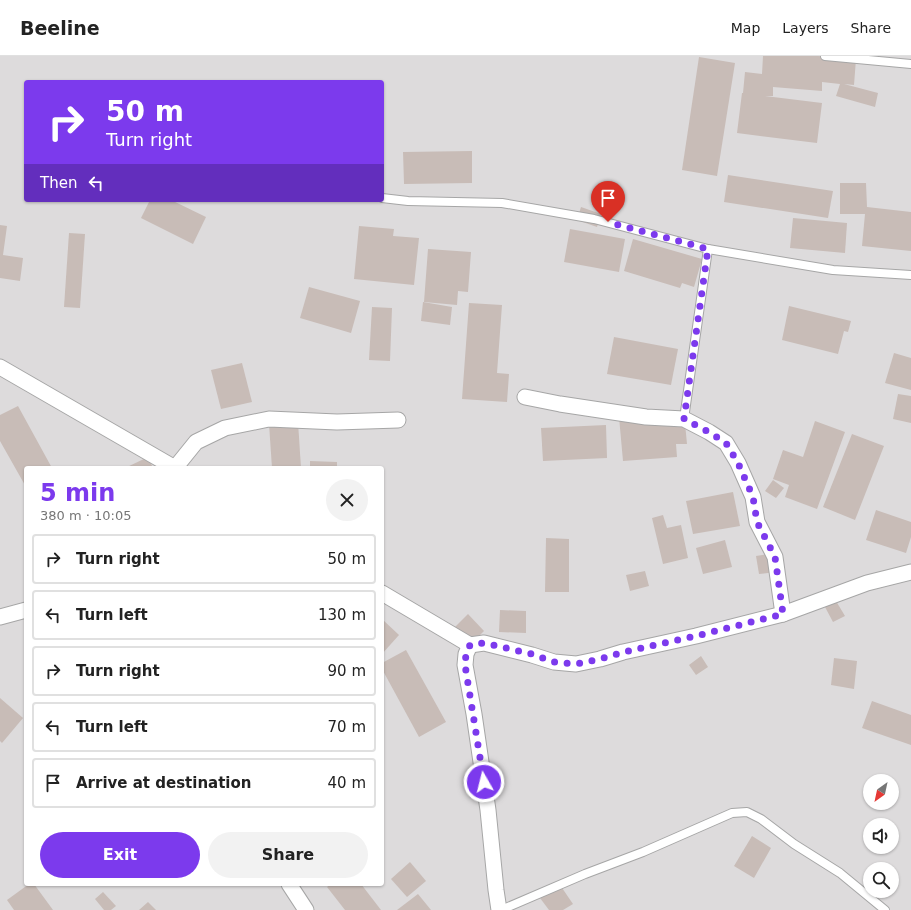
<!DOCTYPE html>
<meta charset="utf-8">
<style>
body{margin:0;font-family:"DejaVu Sans",sans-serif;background:#f2f2f2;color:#222;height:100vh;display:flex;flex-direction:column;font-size:15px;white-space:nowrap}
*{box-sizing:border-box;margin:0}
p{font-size:13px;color:#767676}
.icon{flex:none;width:22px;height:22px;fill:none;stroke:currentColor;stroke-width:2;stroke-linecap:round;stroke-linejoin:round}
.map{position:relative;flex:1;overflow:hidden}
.side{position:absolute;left:24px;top:410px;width:360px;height:420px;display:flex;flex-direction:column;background:#fff;border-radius:4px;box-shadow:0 1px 3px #0004}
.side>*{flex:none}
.banner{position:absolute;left:24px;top:24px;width:360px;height:122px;border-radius:4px;box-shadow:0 1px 3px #0004;background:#7c3aed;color:#fff;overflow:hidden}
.needle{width:26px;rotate:213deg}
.buttons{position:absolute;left:863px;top:718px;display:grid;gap:8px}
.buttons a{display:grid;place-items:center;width:36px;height:36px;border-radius:50%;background:#fff;box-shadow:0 1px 3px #0004;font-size:20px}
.pin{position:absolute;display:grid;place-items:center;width:34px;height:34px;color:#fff;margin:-41px -17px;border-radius:50% 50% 50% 0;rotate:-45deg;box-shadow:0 0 4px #0007}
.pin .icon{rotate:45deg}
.me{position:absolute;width:44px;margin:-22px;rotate:352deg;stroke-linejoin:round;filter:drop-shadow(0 0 3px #0008)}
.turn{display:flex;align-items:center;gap:14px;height:84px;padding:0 16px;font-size:18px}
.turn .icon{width:52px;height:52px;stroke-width:2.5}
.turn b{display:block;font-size:28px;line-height:34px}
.then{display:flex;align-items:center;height:38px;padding:0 16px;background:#0003;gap:8px;font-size:15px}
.round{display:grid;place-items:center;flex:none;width:42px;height:42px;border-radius:21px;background:#f2f2f2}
.headline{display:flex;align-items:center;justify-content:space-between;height:68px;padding:0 16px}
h1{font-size:24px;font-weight:800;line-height:30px;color:#7c3aed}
.button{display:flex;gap:8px;margin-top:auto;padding:8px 16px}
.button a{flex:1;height:46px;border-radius:24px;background:#7c3aed;color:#fff;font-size:16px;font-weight:800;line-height:46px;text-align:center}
.button a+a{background:#f2f2f2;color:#222}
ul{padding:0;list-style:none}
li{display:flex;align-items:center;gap:12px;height:50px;margin:0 8px 6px;padding:0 8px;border:2px solid #e0e0e0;border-radius:4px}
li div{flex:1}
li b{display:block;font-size:15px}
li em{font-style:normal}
header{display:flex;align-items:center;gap:24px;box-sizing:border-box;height:56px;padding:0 20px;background:#fff;border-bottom:1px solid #e0e0e0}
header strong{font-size:19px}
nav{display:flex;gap:22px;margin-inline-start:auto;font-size:14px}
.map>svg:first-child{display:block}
.residential{fill:#dddbdc;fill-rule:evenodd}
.building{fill:#c8bcb7}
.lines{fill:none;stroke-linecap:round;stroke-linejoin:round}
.lane-casing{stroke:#a6a6a6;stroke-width:10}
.street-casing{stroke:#a6a6a6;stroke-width:17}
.lane{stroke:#fff;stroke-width:8}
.street{stroke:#fff;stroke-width:15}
.route{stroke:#7c3aed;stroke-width:7;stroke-dasharray:0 12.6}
</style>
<header>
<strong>Beeline</strong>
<nav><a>Map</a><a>Layers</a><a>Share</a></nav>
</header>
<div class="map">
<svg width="911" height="854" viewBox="0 0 911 854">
<rect width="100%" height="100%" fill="#f0ebe4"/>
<path class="residential" d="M0,0h911v854h-911zM26,26h356v118h-356zM26,412h356v416h-356zM870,725h22v22h-22zM870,769h22v22h-22zM870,813h22v22h-22z"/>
<g class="building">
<polygon points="763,0 818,0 856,3 854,29 844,28 878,37 875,51 836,40 840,28 822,26 822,35 773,31 773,40 765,40 822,47 817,87 737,77 742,37 743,37 745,16 762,18"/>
<polygon points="699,1 735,7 717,120 682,114"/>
<polygon points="472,95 472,127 404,128 403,96"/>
<polygon points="728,119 833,135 828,162 724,146"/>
<polygon points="840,127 866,127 867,151 911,156 911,195 862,190 865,158 840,158"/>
<polygon points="150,144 171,144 206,161 193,188 141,162"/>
<polygon points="581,151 601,158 597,171 577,164"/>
<polygon points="793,162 847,167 845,197 790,192"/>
<polygon points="0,169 7,170 3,199 23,202 20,225 0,222"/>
<polygon points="359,170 394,173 393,180 419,182 414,229 354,223"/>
<polygon points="570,173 625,183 619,216 564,206"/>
<polygon points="69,177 85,178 80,252 64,251"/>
<polygon points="633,183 702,203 694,231 682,227 680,232 624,215"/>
<polygon points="428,193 471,196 468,236 458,235 457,249 424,246"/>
<polygon points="309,231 360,245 351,277 300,262"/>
<polygon points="423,246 452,251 450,269 421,265"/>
<polygon points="469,247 502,249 497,317 509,318 507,346 462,343"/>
<polygon points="789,250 851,265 848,276 844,275 838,298 782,284"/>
<polygon points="372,251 392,252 390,305 369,304"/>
<polygon points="614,281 678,293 671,329 607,318"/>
<polygon points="894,297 911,302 911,334 885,327"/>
<polygon points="242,307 252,346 221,353 211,314"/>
<polygon points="898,338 911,340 911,367 893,363"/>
<polygon points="18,350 52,412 26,412 26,431 0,385 0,359"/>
<polygon points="684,357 687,388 676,388 677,401 623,405 619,361"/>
<polygon points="815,365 845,376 817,453 785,441 789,429 773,423 783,394 803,401"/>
<polygon points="298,366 301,412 272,412 269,368"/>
<polygon points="606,369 607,402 543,405 541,372"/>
<polygon points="852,378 884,390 855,464 823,451"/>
<polygon points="148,401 153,412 125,412"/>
<polygon points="310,405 337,406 337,412 310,412"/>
<polygon points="773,424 784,432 776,442 765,435"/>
<polygon points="733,436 740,470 693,478 686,445"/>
<polygon points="876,454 911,466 911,481 906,497 866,484"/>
<polygon points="663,459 667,472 681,469 688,502 663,508 652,462"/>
<polygon points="546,482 569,483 569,536 545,536"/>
<polygon points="725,484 732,511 703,518 696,492"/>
<polygon points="774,497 776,516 759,518 756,500"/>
<polygon points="645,515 649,530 630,535 626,519"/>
<polygon points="836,545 845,560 833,566 825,551"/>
<polygon points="500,554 526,555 526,577 499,576"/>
<polygon points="468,558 484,575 469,590 453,573"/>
<polygon points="382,563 399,579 382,598"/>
<polygon points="406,594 446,666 419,681 382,613 382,607"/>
<polygon points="701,600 708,611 696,619 689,609"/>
<polygon points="834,602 857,605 854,633 831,629"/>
<polygon points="0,642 23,662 2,687 0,685"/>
<polygon points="872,645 911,659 911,689 862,672"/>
<polygon points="752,780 771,792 754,822 734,810"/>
<polygon points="410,806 426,825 407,841 391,823"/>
<polygon points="29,828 34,828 53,854 14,854 7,844"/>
<polygon points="331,828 361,828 381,854 345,854 327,831"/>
<polygon points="560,829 573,848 563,854 549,854 540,842"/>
<polygon points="103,836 116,850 111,854 104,854 95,843"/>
<polygon points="418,838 431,854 397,854"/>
<polygon points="148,846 156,854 139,854"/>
</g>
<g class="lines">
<g class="lane-casing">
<g id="lane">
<polyline points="825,0 911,8"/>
<polyline points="382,142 408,145 502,147 594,163 708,193 833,214 911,219"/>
<polyline points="684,363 708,193"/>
<polyline points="501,854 585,818 643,796 732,757 747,756 761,763 794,788 840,817 885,854"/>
</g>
</g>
<g class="street-casing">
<g id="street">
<polyline points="0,311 175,412"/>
<polyline points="525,341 560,348 646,361 684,363 709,376 726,387 738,407 753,441 757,466 775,501 783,558"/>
<polyline points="175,412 196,386 225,372 269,363 337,366 398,364"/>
<polyline points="382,537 470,589 484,587 532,599 554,606 576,608 600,603 623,596 696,580 783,558 867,527 911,516"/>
<polyline points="0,561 26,554"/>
<polyline points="470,589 466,598 465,609 474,658 488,754 496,834 499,854"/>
<polyline points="289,828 306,854"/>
</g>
</g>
<use href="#lane" class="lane"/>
<use href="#street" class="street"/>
</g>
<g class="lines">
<polyline class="route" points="484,726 465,609 466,598 470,589 484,587 532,598 554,606 576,608 600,603 624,596 696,580 783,558 775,501 757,466 753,441 738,407 726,387 709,376 684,363 708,193 608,166"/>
</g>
</svg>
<div class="buttons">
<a><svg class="needle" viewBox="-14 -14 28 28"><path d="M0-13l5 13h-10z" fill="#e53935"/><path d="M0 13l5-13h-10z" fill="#767676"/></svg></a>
<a><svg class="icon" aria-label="sound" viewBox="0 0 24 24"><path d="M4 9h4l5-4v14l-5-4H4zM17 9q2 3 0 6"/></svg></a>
<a><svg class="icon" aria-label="search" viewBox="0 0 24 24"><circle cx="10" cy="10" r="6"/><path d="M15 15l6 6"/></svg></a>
</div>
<div class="pin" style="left:608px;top:166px;background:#d93025"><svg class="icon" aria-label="arrive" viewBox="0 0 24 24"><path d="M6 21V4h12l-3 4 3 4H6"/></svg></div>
<svg class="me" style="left:484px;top:726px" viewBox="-20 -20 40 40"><circle r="17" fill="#7c3aed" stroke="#fff" stroke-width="3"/><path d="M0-11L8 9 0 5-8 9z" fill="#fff"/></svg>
<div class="banner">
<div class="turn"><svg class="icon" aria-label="right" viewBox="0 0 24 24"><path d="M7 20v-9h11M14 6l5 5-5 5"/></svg><div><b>50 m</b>Turn right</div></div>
<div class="then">Then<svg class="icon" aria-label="left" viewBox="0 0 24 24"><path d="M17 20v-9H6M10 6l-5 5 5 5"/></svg></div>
</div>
<section class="side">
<div class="headline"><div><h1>5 min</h1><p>380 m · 10:05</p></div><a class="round"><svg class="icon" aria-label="close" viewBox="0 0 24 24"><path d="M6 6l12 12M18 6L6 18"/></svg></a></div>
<ul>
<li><svg class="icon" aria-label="right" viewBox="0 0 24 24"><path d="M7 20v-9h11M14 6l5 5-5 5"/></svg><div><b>Turn right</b></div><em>50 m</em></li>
<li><svg class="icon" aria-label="left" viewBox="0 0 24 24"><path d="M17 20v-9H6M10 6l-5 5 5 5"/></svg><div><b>Turn left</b></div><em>130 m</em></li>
<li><svg class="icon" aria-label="right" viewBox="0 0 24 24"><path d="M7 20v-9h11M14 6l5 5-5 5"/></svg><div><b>Turn right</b></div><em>90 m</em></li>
<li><svg class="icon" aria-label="left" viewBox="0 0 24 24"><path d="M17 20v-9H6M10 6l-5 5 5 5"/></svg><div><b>Turn left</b></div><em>70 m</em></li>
<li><svg class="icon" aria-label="arrive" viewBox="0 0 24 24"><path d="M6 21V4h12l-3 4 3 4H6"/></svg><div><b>Arrive at destination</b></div><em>40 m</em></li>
</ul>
<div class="button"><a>Exit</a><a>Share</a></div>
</section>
</div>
